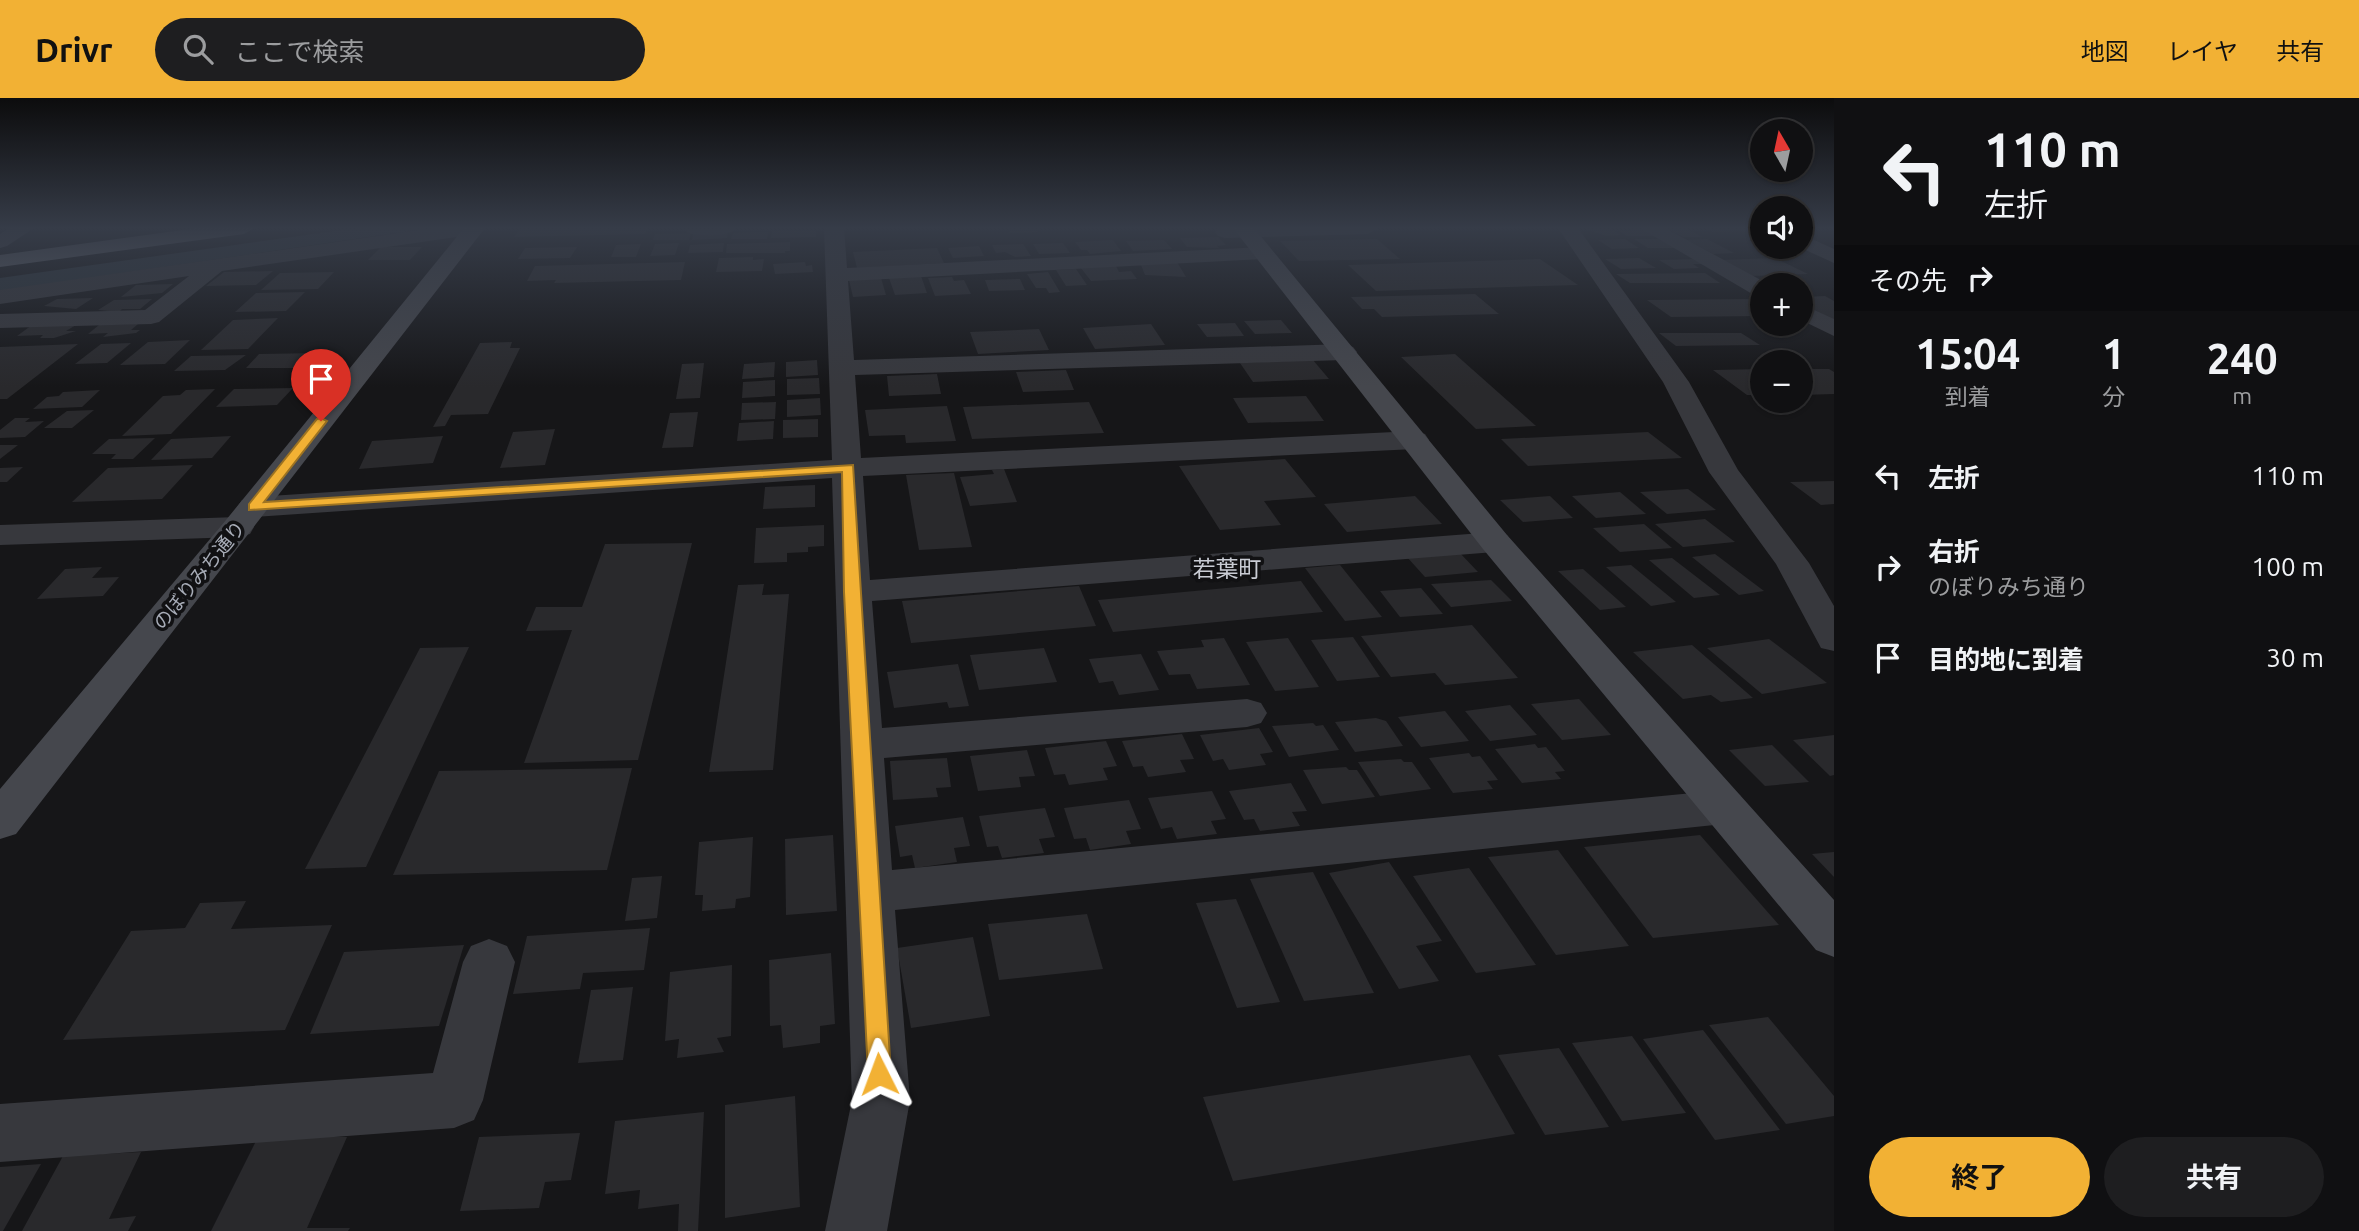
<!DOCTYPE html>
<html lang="ja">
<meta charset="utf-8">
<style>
body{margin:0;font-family:Ubuntu,"Noto Sans JP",sans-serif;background:#1e1e20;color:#f1f3f6;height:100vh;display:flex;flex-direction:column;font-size:26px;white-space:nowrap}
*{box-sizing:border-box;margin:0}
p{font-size:23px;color:#9c9d9f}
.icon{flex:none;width:38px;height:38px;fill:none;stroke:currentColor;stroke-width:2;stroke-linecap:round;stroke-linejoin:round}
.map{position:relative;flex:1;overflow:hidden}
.sheet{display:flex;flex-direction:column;background:#101012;width:525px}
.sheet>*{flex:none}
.hud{background:#101012;color:#f1f3f6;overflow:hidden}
.needle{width:46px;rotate:351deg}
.controls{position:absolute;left:1750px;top:21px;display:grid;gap:14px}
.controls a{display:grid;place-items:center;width:63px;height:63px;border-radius:50%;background:#101012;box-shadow:0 2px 5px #0004,0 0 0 2px #303032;font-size:35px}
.pin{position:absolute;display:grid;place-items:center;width:60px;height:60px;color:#fff;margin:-72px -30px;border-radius:50% 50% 50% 0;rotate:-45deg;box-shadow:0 0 7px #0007}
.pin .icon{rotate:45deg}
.me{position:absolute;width:77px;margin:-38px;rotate:357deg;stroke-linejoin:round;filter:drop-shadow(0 0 5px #0008)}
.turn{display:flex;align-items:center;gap:24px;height:147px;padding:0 35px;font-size:32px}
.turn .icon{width:91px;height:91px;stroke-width:2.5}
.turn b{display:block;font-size:49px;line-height:60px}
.then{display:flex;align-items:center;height:66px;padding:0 35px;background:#0003;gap:14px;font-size:26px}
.eta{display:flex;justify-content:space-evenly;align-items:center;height:119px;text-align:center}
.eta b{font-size:42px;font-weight:700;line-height:49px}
.primary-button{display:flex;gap:14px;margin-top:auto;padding:14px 35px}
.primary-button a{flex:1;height:80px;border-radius:42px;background:#f2b134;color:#111;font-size:28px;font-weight:700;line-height:80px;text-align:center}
.primary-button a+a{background:#1e1e20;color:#f1f3f6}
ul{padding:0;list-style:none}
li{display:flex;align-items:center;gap:21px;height:91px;padding:0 35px}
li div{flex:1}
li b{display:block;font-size:26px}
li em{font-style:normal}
header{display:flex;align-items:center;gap:42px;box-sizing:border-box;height:98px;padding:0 35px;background:#f2b134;color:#111}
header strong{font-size:33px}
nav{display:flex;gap:38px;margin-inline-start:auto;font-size:24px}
.search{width:490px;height:63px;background:#1e1e20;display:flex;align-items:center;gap:18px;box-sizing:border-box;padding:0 24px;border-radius:38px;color:#9c9d9f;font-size:26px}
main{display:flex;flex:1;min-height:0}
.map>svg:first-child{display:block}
.water{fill:#2c353c}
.building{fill:#29292c}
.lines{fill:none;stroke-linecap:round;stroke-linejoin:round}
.street{fill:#37383d;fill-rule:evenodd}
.secondary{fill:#45474d;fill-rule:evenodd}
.highway{fill:#63666e;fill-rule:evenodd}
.route{fill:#f2b134;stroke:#9d7322;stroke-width:2}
.labels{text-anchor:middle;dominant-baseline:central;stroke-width:7;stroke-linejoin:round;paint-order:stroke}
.street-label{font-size:19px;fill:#a8adb8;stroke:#111113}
.quarter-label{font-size:23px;fill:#c9ccd4;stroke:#111113}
</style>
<header>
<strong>Drivr</strong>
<div class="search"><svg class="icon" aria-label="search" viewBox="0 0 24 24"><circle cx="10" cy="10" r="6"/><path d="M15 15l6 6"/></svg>ここで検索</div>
<nav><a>地図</a><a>レイヤ</a><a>共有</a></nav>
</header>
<main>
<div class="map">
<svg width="1834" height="1133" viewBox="0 0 1834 1133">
<rect width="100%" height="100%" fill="#161618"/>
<polygon class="water" points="356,130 430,130 0,193 0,180"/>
<g class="building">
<polygon points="520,130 648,130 645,136 514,139"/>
<polygon points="1008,130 1040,130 1038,134 1010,135"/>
<polygon points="1583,130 1609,130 1621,137 1606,138"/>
<polygon points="1630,130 1645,130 1657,138 1627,138 1619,133 1634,133"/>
<polygon points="1666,130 1686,130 1702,139 1683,139"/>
<polygon points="1704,130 1753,130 1758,133 1712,134"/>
<polygon points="816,132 816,139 771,140 772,133"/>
<polygon points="768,134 767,141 731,141 733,135"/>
<polygon points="691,135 689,142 653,142 655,136"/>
<polygon points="728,135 727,140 692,142 693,136"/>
<polygon points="1218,139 1226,147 1217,148 1219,150 1187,149 1180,140"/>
<polygon points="1377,141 1400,161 1299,163 1280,143"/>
<polygon points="1625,141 1639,150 1612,151 1598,142"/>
<polygon points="1634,141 1663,141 1678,150 1648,150"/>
<polygon points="1707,141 1734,155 1713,156 1687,142"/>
<polygon points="1113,142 1121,153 1090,156 1087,152 1081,152 1075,144"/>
<polygon points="1164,142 1172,151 1133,153 1126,143"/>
<polygon points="790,144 790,153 785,153 785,155 726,155 727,146"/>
<polygon points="679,145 675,157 650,158 655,146"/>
<polygon points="724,145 723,154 688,155 690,147"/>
<polygon points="1063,145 1070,155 1039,156 1033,146"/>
<polygon points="1762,145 1762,149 1794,149 1802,153 1768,154 1751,146"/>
<polygon points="641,146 636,159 611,159 616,147"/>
<polygon points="1023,146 1031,158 1015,159 1005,154 996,155 992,147"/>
<polygon points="979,148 984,158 953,160 948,150"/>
<polygon points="381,149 422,149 410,162 368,162"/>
<polygon points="577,149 570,160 518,161 525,150"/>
<polygon points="937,150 944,165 857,170 853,154"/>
<polygon points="753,159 753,162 764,161 762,173 716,174 719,160"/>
<polygon points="1639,160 1656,170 1621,171 1605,161"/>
<polygon points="1775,160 1808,176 1750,178 1720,162"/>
<polygon points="1540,161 1578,187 1376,193 1348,167"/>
<polygon points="1697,161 1707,166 1693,166 1699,170 1674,171 1659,162"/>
<polygon points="685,164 681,182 554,185 556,182 527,183 535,168"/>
<polygon points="805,164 806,168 812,167 813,174 775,176 773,166"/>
<polygon points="1177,164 1186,179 1145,177 1141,167"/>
<polygon points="1116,168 1119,174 1131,173 1137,181 1091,183 1081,170"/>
<polygon points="1076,171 1087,187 1066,188 1056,172"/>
<polygon points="273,173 256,187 206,188 224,174"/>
<polygon points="334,174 318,191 261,192 280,175"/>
<polygon points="1048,174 1060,194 1049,195 1046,190 1036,190 1027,176"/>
<polygon points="1705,175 1720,185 1630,185 1616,176"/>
<polygon points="921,178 927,195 895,197 889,180"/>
<polygon points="952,179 954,183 964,182 971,196 935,198 928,180"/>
<polygon points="881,180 886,197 853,199 849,182"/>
<polygon points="1020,181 1025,192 989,193 985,182"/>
<polygon points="173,186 162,195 121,199 136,187"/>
<polygon points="305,194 286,213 235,214 256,195"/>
<polygon points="1475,196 1499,216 1382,219 1374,211 1362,211 1351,199"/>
<polygon points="1825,198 1834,203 1834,225 1801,206 1801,199"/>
<polygon points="93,200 76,211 44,208 57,201"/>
<polygon points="152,201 140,211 122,211 119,214 98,212 114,202"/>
<polygon points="1752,201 1762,207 1762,218 1671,219 1647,202"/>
<polygon points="278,220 248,251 201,252 233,222"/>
<polygon points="1281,222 1292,235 1255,236 1244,223"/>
<polygon points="1235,225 1244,238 1207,239 1197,226"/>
<polygon points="138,226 131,232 140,232 136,235 103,239 108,235 88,236 99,227"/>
<polygon points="1151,226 1165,247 1095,251 1083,230"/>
<polygon points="32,227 76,227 66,233 76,233 54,240 40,240 43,237 17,238"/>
<polygon points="1039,231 1049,252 978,256 970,234"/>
<polygon points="1659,235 1741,235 1760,247 1676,248"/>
<polygon points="190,242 165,266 120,267 148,244"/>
<polygon points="512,244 510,250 520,250 488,316 451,317 445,328 433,329 480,245"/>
<polygon points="131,245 107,265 75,266 101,246"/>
<polygon points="78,246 7,301 0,301 0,249"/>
<polygon points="319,255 305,270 246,270 259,256"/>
<polygon points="1455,256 1536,328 1476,331 1401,259"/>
<polygon points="246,257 225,272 174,273 191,258"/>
<polygon points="817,262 818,277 786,279 786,264"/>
<polygon points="1313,262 1329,281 1253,284 1240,265"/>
<polygon points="775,264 774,279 742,281 744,266"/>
<polygon points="704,265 700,300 676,301 682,266"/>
<polygon points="1762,271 1762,297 1747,297 1713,272"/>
<polygon points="1801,271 1829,271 1834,274 1834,296 1801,297"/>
<polygon points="1066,272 1074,292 1023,294 1016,274"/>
<polygon points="937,276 941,296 889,298 887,278"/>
<polygon points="819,280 820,296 787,297 787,281"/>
<polygon points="775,282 775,298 742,300 743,284"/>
<polygon points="293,290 277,307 216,309 234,291"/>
<polygon points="215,291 171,336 122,338 163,298 180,297 186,292"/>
<polygon points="100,292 82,309 33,311 47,299 59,298 63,294"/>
<polygon points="1306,298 1324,323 1248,325 1233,300"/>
<polygon points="820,300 821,317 787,319 787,302"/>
<polygon points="776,304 775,321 741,322 742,305"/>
<polygon points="1089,304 1104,335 972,341 963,309"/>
<polygon points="947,308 956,343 906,345 905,337 869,338 865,312"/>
<polygon points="94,312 72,330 44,330 67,313"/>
<polygon points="698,314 693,349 662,350 670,315"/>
<polygon points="15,320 30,320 25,324 44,323 25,339 0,340 0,332"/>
<polygon points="818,321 818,339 783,340 783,322"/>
<polygon points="774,323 773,341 737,343 739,325"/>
<polygon points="555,331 545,367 500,370 513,334"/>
<polygon points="1648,334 1682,360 1528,368 1501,341"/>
<polygon points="231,338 212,360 151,362 171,341"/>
<polygon points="443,338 433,365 359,371 372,343"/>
<polygon points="155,340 133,361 111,361 116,356 92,356 109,341"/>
<polygon points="0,347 18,347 0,361"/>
<polygon points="1285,361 1316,399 1264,403 1281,427 1220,432 1179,368"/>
<polygon points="193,367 162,401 72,404 108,370"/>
<polygon points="23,369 7,384 0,384 0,370"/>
<polygon points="1004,371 1017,404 970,408 960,379 994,376 992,372"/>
<polygon points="954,375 972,449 919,452 906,377"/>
<polygon points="1834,383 1834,406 1821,407 1790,384"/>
<polygon points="815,387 815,409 763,411 765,389"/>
<polygon points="1688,391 1716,412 1667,416 1640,394"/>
<polygon points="1620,394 1646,416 1596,420 1572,398"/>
<polygon points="1415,398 1442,426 1347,434 1324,406"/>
<polygon points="1550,398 1573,420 1523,424 1500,402"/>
<polygon points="1705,421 1735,444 1683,449 1655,426"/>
<polygon points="1644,426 1672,450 1620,454 1593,430"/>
<polygon points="824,427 824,448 808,449 808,454 787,455 787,464 754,465 756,430"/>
<polygon points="692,445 638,662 524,665 572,532 526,533 536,509 582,509 605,446"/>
<polygon points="1459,454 1478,474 1425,479 1407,459"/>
<polygon points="1715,456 1764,493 1739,497 1692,459"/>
<polygon points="1672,460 1720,497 1694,500 1649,462"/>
<polygon points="1340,467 1382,519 1345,523 1305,470"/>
<polygon points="1631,467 1676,504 1651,508 1606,469"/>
<polygon points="102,469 92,480 119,479 103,498 37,501 65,471"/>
<polygon points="1583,471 1626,509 1600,512 1558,473"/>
<polygon points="1491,482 1512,503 1451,509 1431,486"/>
<polygon points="1301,483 1323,514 1113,534 1098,502"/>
<polygon points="764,486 762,497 789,496 773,672 709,674 738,487"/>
<polygon points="1079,488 1096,528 911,545 902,503"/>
<polygon points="1421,490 1443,516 1400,519 1380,493"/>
<polygon points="1472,527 1518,580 1445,587 1435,575 1391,579 1361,538"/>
<polygon points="1353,539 1380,579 1337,583 1311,542"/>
<polygon points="1224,540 1250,587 1197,591 1190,576 1169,577 1157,553 1204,549 1201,542"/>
<polygon points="1288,540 1319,589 1275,593 1246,544"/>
<polygon points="1769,541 1827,585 1762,596 1707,550"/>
<polygon points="1692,547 1753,600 1721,604 1711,597 1683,601 1633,554"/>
<polygon points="469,549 366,769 305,771 420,550"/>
<polygon points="1044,550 1057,584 979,592 970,557"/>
<polygon points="1141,556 1159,592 1119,597 1113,583 1099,585 1089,561"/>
<polygon points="958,566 969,608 949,610 947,604 894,610 887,574"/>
<polygon points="1579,601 1611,637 1562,642 1531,606"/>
<polygon points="1510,607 1537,637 1490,643 1465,613"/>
<polygon points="1445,613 1469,643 1421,649 1398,619"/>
<polygon points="1376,620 1386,623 1403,648 1355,654 1335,624"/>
<polygon points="1313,625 1316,628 1323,627 1339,652 1289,659 1272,628"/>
<polygon points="1259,630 1273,654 1260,656 1266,667 1229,672 1223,661 1213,663 1200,637"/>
<polygon points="1182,636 1194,661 1180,662 1186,674 1148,679 1143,668 1133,669 1122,643"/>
<polygon points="1834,637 1834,677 1830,678 1793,642"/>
<polygon points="1106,643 1117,668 1103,670 1108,682 1069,687 1065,676 1054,677 1045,650"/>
<polygon points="1535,646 1538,650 1546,649 1565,673 1555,674 1561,681 1522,685 1495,651"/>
<polygon points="1772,647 1809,684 1765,688 1729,652"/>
<polygon points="1027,652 1035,678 1019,679 1021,689 978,693 970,658"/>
<polygon points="1469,655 1472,659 1480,658 1498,682 1487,683 1493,691 1453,695 1429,660"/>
<polygon points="947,660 951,689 936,690 938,699 893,702 890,663"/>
<polygon points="1401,661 1404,664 1412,664 1431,691 1380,698 1358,664"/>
<polygon points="1346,669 1349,672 1357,672 1375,699 1322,706 1303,672"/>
<polygon points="632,670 607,772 393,777 439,673"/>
<polygon points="1291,685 1307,713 1292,714 1300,728 1260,733 1254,721 1244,722 1229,693"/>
<polygon points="1212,693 1226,721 1211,723 1217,736 1177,741 1172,729 1161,731 1148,700"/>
<polygon points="1129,702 1141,731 1126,733 1131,746 1090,752 1086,740 1074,741 1064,710"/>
<polygon points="1045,710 1055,739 1039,741 1044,755 1002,760 998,748 987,749 979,718"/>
<polygon points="963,719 970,748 954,750 957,764 915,770 912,757 900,759 895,728"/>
<polygon points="833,737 837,813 786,817 785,741"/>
<polygon points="1700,737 1779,827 1653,840 1584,749"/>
<polygon points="753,739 750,799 736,801 735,810 702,813 703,797 695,797 699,744"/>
<polygon points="1558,752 1629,848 1556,857 1488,759"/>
<polygon points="1834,754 1834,779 1812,756"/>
<polygon points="1389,764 1442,843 1416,848 1439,883 1399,891 1329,775"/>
<polygon points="1469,770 1536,867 1476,875 1413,778"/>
<polygon points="1313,774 1374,895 1304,903 1250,781"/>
<polygon points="662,778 657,820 625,823 632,780"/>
<polygon points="1236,801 1280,904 1237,910 1196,805"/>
<polygon points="246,803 231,831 332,827 285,932 63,942 131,833 185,830 200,805"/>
<polygon points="1087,816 1103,871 999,882 988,826"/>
<polygon points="650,830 644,872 583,875 580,891 513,896 527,838"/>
<polygon points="973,839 990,918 911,930 897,850"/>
<polygon points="464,847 439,928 310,936 344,854"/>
<polygon points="831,855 835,926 820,928 820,945 783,950 781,927 770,928 769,862"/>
<polygon points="732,867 731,938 717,940 724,954 677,960 679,941 665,943 670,874"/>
<polygon points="633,889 623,962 578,965 591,892"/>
<polygon points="1768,919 1834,998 1834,1018 1786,1026 1709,927"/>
<polygon points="1703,932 1780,1032 1715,1042 1643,941"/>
<polygon points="1632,938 1686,1015 1622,1023 1572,945"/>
<polygon points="1559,950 1609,1029 1545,1037 1498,957"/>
<polygon points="1470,957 1515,1036 1233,1083 1203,999"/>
<polygon points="795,998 800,1109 725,1120 725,1007"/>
<polygon points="704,1014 698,1133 678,1133 679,1106 638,1111 640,1092 605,1096 615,1023"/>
<polygon points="580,1035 571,1082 545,1084 539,1110 460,1113 479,1039"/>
<polygon points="258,1039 347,1039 307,1130 350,1130 348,1133 211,1133"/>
<polygon points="141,1054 109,1121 136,1118 128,1133 22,1133 63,1058"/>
<polygon points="41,1066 3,1133 0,1133 0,1069"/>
</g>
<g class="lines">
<g class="street">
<polygon points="433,130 487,130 477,136 222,173 159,224 151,226 0,230 0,216 145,212 189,178 0,206 0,192"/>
<path d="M737,130c-10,10 -36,8 -49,5l-3,-4z"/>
<polygon points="824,130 844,130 847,170 1263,149 1270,151 1273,155 1270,159 1263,161 848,183 854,262 1344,246 1353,249 1357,254 1353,259 1344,262 855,277 861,360 1415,333 1425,336 1429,342 1425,348 1415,351 863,378 870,482 1495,434 1507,437 1512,444 1507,451 1495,454 872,503 882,630 1247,601 1261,605 1267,615 1261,625 1247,629 884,660 892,772 1724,692 1740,697 1746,709 1740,721 1724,726 895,812 910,1002 887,1133 825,1133 852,1002 832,380 253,419 242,416 237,409 242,402 253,399 832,362"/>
<polygon points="1218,130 1378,130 1368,136 1225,140 1218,138 1215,134"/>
<polygon points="1558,130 1578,130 1689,284 1738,372 1809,465 1834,508 1834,553 1821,550 1776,466 1709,374 1663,284"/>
<polygon points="1640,130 1665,130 1770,187 1762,187 1762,199 1754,197"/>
<polygon points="1801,136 1834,151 1834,165 1799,149 1801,149"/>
<polygon points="1801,206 1834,221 1834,238 1801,222"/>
<polygon points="238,419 250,422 254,429 250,436 238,439 0,447 0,427"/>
<polygon points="489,841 507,848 515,864 483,1002 474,1022 454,1030 0,1064 0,1006 433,975 463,864 471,848"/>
</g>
<g class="secondary">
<polygon points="9,130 34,130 7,148 0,150 0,136"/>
<polygon points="464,130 485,130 16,736 0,741 0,691 226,422"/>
<polygon points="1233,130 1254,130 1507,437 1834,802 1834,859 1816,852 1483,451"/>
</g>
<polygon class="highway" points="197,130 254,130 244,136 0,169 0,157"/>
</g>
<linearGradient id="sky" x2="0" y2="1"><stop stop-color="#0c0c0d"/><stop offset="0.45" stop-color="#363c48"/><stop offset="1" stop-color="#363c48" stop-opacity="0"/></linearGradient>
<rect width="1834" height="289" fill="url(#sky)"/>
<polygon class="route" points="321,320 327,323 264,404 853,367 891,976 888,984 879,987 871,984 868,976 844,494 842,374 249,412 249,406 317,321"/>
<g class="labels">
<g class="street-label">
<text transform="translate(199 477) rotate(-51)">のぼりみち通り</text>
</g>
<g class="quarter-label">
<text x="1227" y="470">若葉町</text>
</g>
</g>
</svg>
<div class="controls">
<a><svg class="needle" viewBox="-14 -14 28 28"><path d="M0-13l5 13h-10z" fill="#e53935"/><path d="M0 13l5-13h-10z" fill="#9c9d9f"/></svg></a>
<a><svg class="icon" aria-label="sound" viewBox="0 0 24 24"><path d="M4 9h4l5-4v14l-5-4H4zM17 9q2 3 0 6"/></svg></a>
<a>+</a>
<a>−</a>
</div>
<div class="pin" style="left:321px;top:323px;background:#d93025"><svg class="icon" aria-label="arrive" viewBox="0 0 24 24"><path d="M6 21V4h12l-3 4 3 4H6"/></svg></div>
<svg class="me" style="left:879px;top:976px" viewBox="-20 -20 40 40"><path d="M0-17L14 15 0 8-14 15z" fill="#f2b134" stroke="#fff" stroke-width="4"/></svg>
</div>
<section class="sheet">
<div class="hud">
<div class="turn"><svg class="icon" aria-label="left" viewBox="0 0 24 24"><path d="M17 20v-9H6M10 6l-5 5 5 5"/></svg><div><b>110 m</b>左折</div></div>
<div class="then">その先<svg class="icon" aria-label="right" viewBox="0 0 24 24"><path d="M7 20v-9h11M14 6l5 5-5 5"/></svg></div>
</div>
<div class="eta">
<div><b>15:04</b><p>到着</p></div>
<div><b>1</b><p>分</p></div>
<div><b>240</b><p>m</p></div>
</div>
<ul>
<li><svg class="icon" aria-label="left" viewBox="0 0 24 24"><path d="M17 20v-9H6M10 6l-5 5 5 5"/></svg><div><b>左折</b></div><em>110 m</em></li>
<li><svg class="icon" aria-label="right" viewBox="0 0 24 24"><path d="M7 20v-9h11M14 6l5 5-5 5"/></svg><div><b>右折</b><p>のぼりみち通り</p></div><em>100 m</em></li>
<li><svg class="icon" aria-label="arrive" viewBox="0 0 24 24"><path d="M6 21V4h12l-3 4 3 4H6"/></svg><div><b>目的地に到着</b></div><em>30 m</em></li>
</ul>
<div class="primary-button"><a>終了</a><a>共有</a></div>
</section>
</main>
